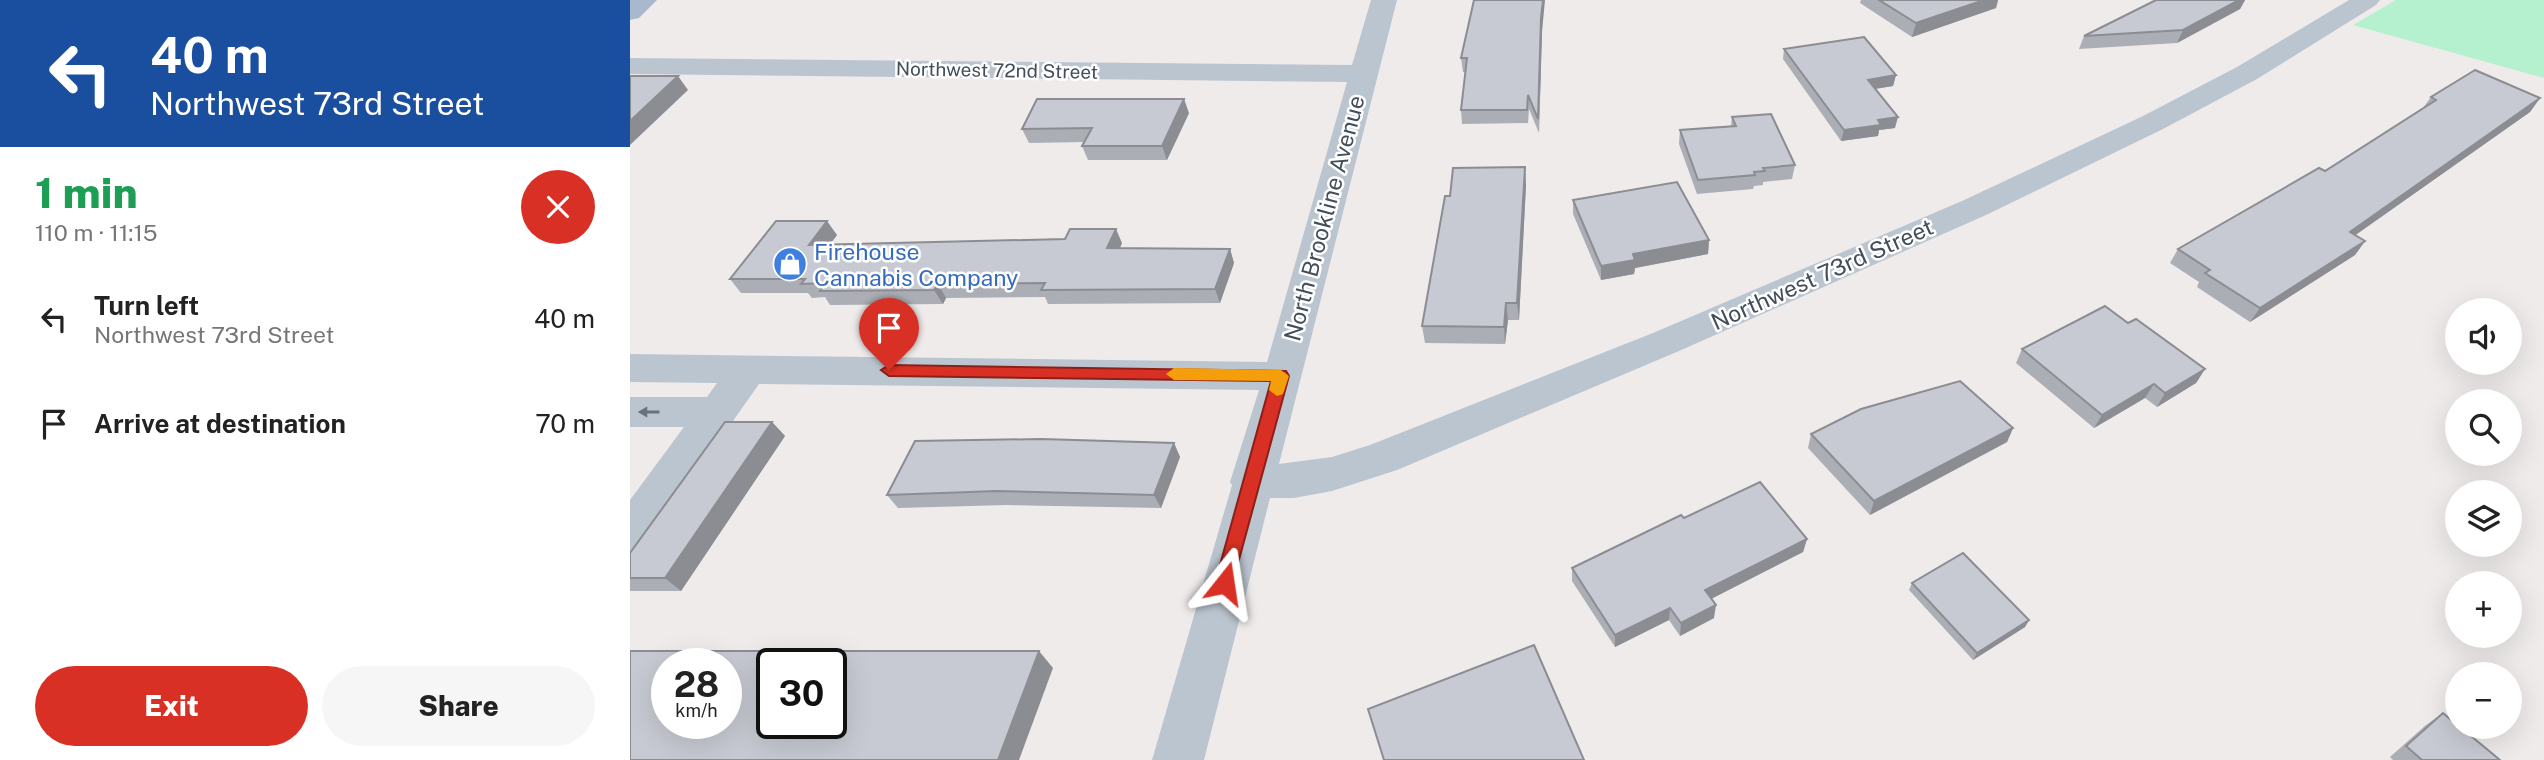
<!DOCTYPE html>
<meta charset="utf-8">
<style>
body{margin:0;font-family:"Public Sans",sans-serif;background:#f6f6f6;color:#222;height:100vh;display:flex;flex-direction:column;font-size:26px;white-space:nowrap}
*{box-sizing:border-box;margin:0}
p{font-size:23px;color:#767676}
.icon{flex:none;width:38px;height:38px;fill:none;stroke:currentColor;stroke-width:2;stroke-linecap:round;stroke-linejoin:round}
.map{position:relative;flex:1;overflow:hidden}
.side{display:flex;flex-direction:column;background:#fff;width:630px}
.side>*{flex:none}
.hud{background:#1a4fa0;color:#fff;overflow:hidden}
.buttons{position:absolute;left:1815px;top:298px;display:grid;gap:14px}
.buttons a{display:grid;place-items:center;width:77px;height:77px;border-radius:50%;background:#fff;box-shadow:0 7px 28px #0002;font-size:35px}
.speed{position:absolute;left:21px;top:648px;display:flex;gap:14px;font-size:35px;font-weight:700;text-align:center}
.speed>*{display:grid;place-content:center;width:91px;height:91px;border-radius:50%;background:#fff;box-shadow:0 7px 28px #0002;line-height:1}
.speed small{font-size:18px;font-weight:400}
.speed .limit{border:4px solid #111;border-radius:10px;background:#fff;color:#111}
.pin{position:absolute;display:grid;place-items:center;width:60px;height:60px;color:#fff;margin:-72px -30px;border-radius:50% 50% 50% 0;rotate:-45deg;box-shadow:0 0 7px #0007}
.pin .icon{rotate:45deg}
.me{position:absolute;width:77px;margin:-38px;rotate:15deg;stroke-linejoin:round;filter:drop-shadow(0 0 5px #0008)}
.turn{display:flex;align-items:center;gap:24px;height:147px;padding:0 35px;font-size:32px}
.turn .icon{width:91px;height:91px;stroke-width:2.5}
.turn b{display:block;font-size:49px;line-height:60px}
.round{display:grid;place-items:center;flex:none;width:74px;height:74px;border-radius:37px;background:#f6f6f6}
.head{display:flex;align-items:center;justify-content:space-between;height:119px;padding:0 35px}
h1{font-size:42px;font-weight:800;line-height:52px;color:#1e9e55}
.button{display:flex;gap:14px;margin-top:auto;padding:14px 35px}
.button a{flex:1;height:80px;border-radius:42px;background:#d93025;color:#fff;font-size:28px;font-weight:800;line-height:80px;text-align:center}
.button a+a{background:#f6f6f6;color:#222}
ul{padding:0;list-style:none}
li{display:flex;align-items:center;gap:21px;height:105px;padding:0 35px}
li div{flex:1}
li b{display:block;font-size:26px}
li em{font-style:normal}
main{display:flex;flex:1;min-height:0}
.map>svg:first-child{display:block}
.green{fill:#b5f1cf}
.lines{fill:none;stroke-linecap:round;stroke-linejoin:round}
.minor{fill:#bbc5cf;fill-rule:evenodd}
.major{fill:#a8b9cd;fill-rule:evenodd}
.wall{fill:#abaeb5}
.shaded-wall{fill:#8b8d93}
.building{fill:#c7cad2;stroke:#8b8d93;stroke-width:2;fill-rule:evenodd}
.oneway{fill:#67727d}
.route{fill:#d93025;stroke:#8d1f18;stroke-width:2}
.slow{fill:#f59e0b}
.labels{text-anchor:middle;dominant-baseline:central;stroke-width:5;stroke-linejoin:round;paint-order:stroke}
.far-street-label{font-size:19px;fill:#434e5a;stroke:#fff}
.street-label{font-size:23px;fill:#434e5a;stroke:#fff}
.shop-label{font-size:23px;fill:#366cbe;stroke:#fff;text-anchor:start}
</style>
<main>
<section class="side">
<div class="hud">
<div class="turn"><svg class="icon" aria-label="left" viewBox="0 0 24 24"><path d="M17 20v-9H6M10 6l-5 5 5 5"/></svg><div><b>40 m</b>Northwest 73rd Street</div></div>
</div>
<div class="head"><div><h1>1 min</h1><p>110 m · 11:15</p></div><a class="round" style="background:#d93025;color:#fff"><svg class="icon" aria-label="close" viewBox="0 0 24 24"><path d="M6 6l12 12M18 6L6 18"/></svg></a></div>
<ul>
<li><svg class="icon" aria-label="left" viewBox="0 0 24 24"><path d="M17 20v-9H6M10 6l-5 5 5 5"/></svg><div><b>Turn left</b><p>Northwest 73rd Street</p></div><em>40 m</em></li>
<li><svg class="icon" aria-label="arrive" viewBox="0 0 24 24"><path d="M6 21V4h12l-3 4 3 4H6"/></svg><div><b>Arrive at destination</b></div><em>70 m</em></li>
</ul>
<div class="button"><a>Exit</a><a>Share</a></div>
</section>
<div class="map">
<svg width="1914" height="760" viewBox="0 0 1914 760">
<rect width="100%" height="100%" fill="#efebeb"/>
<polygon class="green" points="1766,0 1914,0 1914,78 1723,25"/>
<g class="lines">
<polygon class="minor" points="741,0 767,0 649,464 702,457 740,445 1023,333 1332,201 1511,117 1607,67 1719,0 1750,0 1746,5 1627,79 1533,129 1356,215 1049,351 767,470 702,491 664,498 640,498 574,760 522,760 602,485 600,482 629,390 129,384 15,546 0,551 0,500 54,427 0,427 0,397 77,397 87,383 0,382 0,354 637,362 717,82 0,74 0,58 722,65"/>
<polygon class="major" points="0,0 27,0 9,18 0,20"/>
</g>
<g class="wall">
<polygon points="1231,0 1368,0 1366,8 1282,37 1230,3"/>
<polygon points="1526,0 1615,0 1610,9 1547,43 1449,49 1454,36"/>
<polygon points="912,32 909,133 899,109 898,123 832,124 831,110 836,72 833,72 831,58"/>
<polygon points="1154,49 1266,75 1263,86 1246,89 1265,128 1249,130 1248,136 1211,141 1153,59"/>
<polygon points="1801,97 1910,98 1900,112 1725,235 1735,241 1725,255 1620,322 1567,287 1569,282 1540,263 1548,249 1695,171 1793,108"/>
<polygon points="559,113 537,160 458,160 452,146 454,142 399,143 392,129"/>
<polygon points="1102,117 1165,165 1162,179 1133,182 1133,185 1124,186 1123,189 1067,194 1049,144 1050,130 1101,126"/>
<polygon points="895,167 896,185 889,320 878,320 875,344 795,343 792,326"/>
<polygon points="943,200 1079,240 1078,254 1005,268 1004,274 971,280 943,214"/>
<polygon points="207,235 200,244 492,243 490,248 600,249 604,263 590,303 418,304 415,297 316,298 313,304 200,305 195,297 182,298 178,293 111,293 100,279"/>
<polygon points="1498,323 1575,369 1566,383 1527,407 1515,398 1464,428 1386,363 1392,349"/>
<polygon points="142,422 155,436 51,591 0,591 0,553"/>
<polygon points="1383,428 1377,442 1240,515 1178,448 1181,434"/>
<polygon points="544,443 550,457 531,508 376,505 268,508 257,495"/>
<polygon points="1054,518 1177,539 1173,552 1081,599 1084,618 1050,636 1039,620 985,647 942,581 942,568"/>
<polygon points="1282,583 1399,620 1395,627 1343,660 1279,590"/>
<polygon points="1813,713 1870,760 1763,760 1760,757 1796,725"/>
</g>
<g class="shaded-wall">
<polygon points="913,0 915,0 912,32 909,133 911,18"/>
<polygon points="1354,0 1368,0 1366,8 1282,37 1286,23"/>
<polygon points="1609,0 1615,0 1610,9 1547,43 1553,30"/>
<polygon points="1266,75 1263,86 1236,90 1238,80"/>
<polygon points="48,76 58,90 0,145 0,121"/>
<polygon points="1910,98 1900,112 1710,246 1720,232"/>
<polygon points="554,99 559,113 537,160 532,146"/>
<polygon points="1268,117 1265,128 1249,130 1248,136 1211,141 1214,130 1248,120"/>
<polygon points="895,167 896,185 889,320 887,303"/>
<polygon points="197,221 207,235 189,259 179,245"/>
<polygon points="486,229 492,243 484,262 477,248"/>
<polygon points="1079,240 1078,254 1005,268 1004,274 971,280 971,266 1003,254"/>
<polygon points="1735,241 1725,255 1620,322 1630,308"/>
<polygon points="600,249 604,263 590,303 585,289"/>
<polygon points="308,284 316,298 313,304 304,290"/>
<polygon points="876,303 878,320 875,344 874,327"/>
<polygon points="1575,369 1566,383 1527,407 1535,393"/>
<polygon points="1524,384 1515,398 1464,428 1472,415"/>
<polygon points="142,422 155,436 51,591 35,578"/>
<polygon points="1383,428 1377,442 1240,515 1244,501"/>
<polygon points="544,443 550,457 531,508 524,495"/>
<polygon points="1177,539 1173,552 1073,603 1075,590"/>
<polygon points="1086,605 1084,618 1050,636 1051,623"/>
<polygon points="1040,608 1039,620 985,647 985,635"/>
<polygon points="1399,620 1395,627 1343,660 1347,653"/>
<polygon points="409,651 423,668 389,760 368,760"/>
</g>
<g class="building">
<polygon points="844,0 913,0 911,18 908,119 898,95 897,110 831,110 837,58 831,58"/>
<polygon points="1249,0 1354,0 1286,23"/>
<polygon points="1526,0 1609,0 1553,30 1454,36"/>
<polygon points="1234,37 1266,75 1238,80 1268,117 1248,120 1251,125 1214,130 1154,49"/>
<polygon points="1845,70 1910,98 1720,232 1735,241 1630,308 1575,273 1580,270 1548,249 1689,168 1695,171 1806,100 1801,97"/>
<polygon points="0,76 48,76 0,121"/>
<polygon points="407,99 554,99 532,146 452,146 462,128 392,129"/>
<polygon points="1141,114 1165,165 1133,168 1135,171 1124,172 1125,175 1068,180 1050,130 1106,126 1102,117"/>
<polygon points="895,167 887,303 876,303 874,327 792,326 815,196 820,196 823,168"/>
<polygon points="1047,182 1079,240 1003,254 1005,260 971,266 943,200"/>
<polygon points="146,221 197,221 179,245 435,239 440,229 486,229 477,248 600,249 585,289 411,290 415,283 308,284 304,290 190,291 195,283 171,284 175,279 100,279"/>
<polygon points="1475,306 1498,323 1506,319 1575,369 1535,393 1524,384 1472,415 1392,349"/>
<polygon points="1330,381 1383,428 1244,501 1181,434 1231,409"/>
<polygon points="95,422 142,422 35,578 0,578 0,553"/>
<polygon points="411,439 544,443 524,495 367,491 257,495 285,441"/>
<polygon points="1130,482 1177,539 1075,590 1086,605 1051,623 1040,608 985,635 942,568 1051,515 1054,518"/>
<polygon points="1333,553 1399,620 1347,653 1282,583"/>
<polygon points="904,645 954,760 754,760 738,709"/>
<path d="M0,651h409l-41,109h-368zM37,663h59v60h-59zM142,663h59v60h-59z"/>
<polygon points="1813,713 1827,725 1827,726 1829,726 1870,760 1792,760 1776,746"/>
</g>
<defs><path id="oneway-solid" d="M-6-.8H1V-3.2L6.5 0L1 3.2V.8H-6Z" transform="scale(1.75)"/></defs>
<use class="oneway" href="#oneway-solid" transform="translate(19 412) rotate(-180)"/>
<polygon class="route" points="259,365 656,371 659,376 601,589 595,591 588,589 585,583 641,381 259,376 251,370"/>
<polygon class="slow" points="544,368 651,370 659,376 653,394 647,396 639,390 641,381 544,380 536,374"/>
<defs>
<g id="shop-disc" transform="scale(1.75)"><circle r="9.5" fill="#3f7fe0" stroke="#fff"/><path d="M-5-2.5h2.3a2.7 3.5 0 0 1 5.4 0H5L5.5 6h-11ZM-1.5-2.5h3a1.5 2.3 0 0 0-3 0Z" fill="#fff"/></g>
</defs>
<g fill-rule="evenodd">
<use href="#shop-disc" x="160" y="264"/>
</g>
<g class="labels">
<g class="far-street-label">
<text transform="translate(367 70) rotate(1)">Northwest 72nd Street</text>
</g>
<g class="street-label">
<text transform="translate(694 218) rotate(-75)">North Brookline Avenue</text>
<text transform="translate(1192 274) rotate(-24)">Northwest 73rd Street</text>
</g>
<g class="shop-label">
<text x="184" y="251">Firehouse<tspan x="184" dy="26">Cannabis Company</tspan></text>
</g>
</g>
</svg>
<div class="buttons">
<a><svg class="icon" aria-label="sound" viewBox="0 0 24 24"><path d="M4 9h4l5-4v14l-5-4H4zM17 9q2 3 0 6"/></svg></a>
<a><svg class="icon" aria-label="search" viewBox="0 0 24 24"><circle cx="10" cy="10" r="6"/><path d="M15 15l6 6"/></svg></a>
<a><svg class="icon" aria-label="layers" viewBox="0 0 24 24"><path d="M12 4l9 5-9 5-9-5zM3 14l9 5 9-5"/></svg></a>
<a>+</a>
<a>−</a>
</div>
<div class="speed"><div>28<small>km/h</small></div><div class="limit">30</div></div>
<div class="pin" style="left:259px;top:370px;background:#d93025"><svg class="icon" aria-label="arrive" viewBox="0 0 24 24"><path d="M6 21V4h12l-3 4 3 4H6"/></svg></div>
<svg class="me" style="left:595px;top:583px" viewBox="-20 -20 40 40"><path d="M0-17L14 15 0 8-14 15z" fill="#d93025" stroke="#fff" stroke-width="4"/></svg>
</div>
</main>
